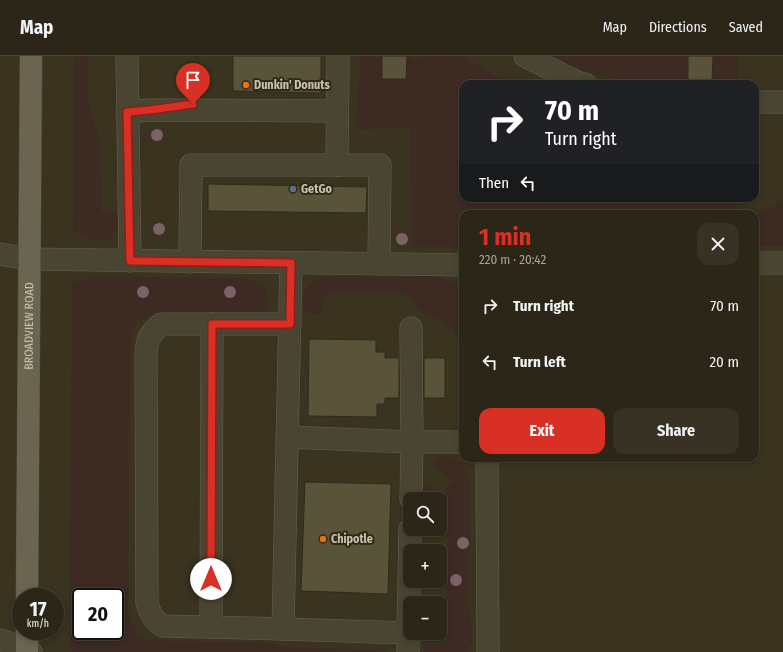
<!DOCTYPE html>
<meta charset="utf-8">
<style>
body{margin:0;font-family:"Fira Sans Condensed",sans-serif;background:#373224;color:#f1f3f6;height:100vh;display:flex;flex-direction:column;font-size:15px;white-space:nowrap}
*{box-sizing:border-box;margin:0}
p{font-size:13px;color:#a6a5a1}
.icon{flex:none;width:22px;height:22px;fill:none;stroke:currentColor;stroke-width:2;stroke-linecap:round;stroke-linejoin:round}
.map{position:relative;flex:1;overflow:hidden}
.details{position:absolute;left:459px;top:154px;width:300px;height:252px;display:flex;flex-direction:column;background:#2b2617;border-radius:12px;box-shadow:0 2px 6px #0003,0 0 0 1px #474336}
.details>*{flex:none}
.banner{position:absolute;left:459px;top:24px;width:300px;height:122px;border-radius:12px;box-shadow:0 2px 6px #0003,0 0 0 1px #474336;background:#202124;color:#fff;overflow:hidden}
.controls{position:absolute;left:403px;top:436px;display:grid;gap:8px}
.controls a{display:grid;place-items:center;width:44px;height:44px;border-radius:8px;background:#2b2617;box-shadow:0 2px 6px #0003,0 0 0 1px #474336;font-size:20px}
.speed{position:absolute;left:12px;top:532px;display:flex;gap:8px;font-size:20px;font-weight:700;text-align:center}
.speed>*{display:grid;place-content:center;width:52px;height:52px;border-radius:50%;background:#2b2617;box-shadow:0 2px 6px #0003,0 0 0 1px #474336;line-height:1}
.speed small{font-size:10px;font-weight:400}
.speed .limit{border:2px solid #111;border-radius:6px;background:#fff;color:#111}
.pin{position:absolute;display:grid;place-items:center;width:34px;height:34px;color:#fff;margin:-41px -17px;border-radius:50% 50% 50% 0;rotate:-45deg;box-shadow:0 0 4px #0007}
.pin .icon{rotate:45deg}
.me{position:absolute;width:44px;margin:-22px;rotate:0deg;stroke-linejoin:round;filter:drop-shadow(0 0 3px #0008)}
.turn{display:flex;align-items:center;gap:14px;height:84px;padding:0 20px;font-size:18px}
.turn .icon{width:52px;height:52px;stroke-width:2.5}
.turn b{display:block;font-size:28px;line-height:34px}
.then{display:flex;align-items:center;height:38px;padding:0 20px;background:#0003;gap:8px;font-size:15px}
.round{display:grid;place-items:center;flex:none;width:42px;height:42px;border-radius:12px;background:#373224}
.overview{display:flex;align-items:center;justify-content:space-between;height:68px;padding:0 20px}
h1{font-size:24px;font-weight:700;line-height:30px;color:#d93025}
.primary-button{display:flex;gap:8px;margin-top:auto;padding:8px 20px}
.primary-button a{flex:1;height:46px;border-radius:12px;background:#d93025;color:#fff;font-size:16px;font-weight:700;line-height:46px;text-align:center}
.primary-button a+a{background:#373224;color:#f1f3f6}
ul{padding:0;list-style:none}
li{display:flex;align-items:center;gap:12px;height:56px;padding:0 20px}
li div{flex:1}
li b{display:block;font-size:15px}
li em{font-style:normal}
header{display:flex;align-items:center;gap:24px;box-sizing:border-box;height:56px;padding:0 20px;background:#2b2617;border-bottom:1px solid #474336}
header strong{font-size:19px}
nav{display:flex;gap:22px;margin-inline-start:auto;font-size:14px}
.map>svg:first-child{display:block}
.green{fill:#3c2a23;fill-rule:evenodd}
.building{fill:#59533a;stroke:#302b1a}
.lines{fill:none;stroke-linecap:round;stroke-linejoin:round}
.minor-casing{stroke:#676350;stroke-width:23}
.major-casing{stroke:#534e3c;stroke-width:23}
.minor{stroke:#4a4532;stroke-width:22}
.major{stroke:#6a6450;stroke-width:22}
.tree{fill:#7c6266}
.route-casing{stroke:#8d1f18;stroke-width:10}
.route{stroke:#d93025;stroke-width:7}
.food-dot{fill:#e8710a;stroke:#2e2918;stroke-width:1.5}
.service-dot{fill:#5c6f8a;stroke:#2e2918;stroke-width:1.5}
.labels{text-anchor:middle;dominant-baseline:central;stroke-width:4;stroke-linejoin:round;paint-order:stroke}
.poi-label{font-size:12px;font-weight:bold;fill:#c6c2ad;stroke:#2e2918;text-anchor:start}
.street-label{font-size:12px;fill:#c6c2ad;stroke:#2e2918}
</style>
<header>
<strong>Map</strong>
<nav><a>Map</a><a>Directions</a><a>Saved</a></nav>
</header>
<div class="map">
<svg width="783" height="596" viewBox="0 0 783 596">
<rect width="100%" height="100%" fill="#39331f"/>
<g class="green">
<polygon points="75,0 87,0 88,47 100,85 101,156 117,156 119,168 110,183 96,185 73,175"/>
<polygon points="361,0 409,0 412,4 422,3 422,0 462,0 509,28 463,28 463,142 737,142 737,156 696,155 698,158 591,158 589,154 589,158 463,158 463,191 412,190 411,72 356,73"/>
<polygon points="551,0 738,0 738,22 635,28 572,12"/>
<polygon points="783,145 783,190 755,190 755,160"/>
<path d="M438,220l18,9 7,10v132v-81l-9,-16 -15,-11 -13,-3 -21,-23h-77l-7,7 1,12 -9,2 -9,-4c-3,-19 3,-23 17,-33z"/>
<path d="M93,221l153,2 18,6 5,17 -5,14h-115l-14,8 -5,16 -2,273 8,22 15,6 118,2 13,4 102,4 2,1h-314l-2,-12 2,-357zM81,541h34v34h-34z"/>
<path d="M440,400c16,1 20,5 29,19l-1,132 3,19 1,16 -6,10h-42l2,-8 21,-1 1,-142h-8v-2h-14l-3,-12 4,-2 14,9 12,-12 -21,-20z"/>
</g>
<g class="building">
<polygon points="233,0 321,0 321,37 233,35"/>
<polygon points="382,0 407,0 406,23 382,23"/>
<polygon points="688,0 713,0 712,28 688,28"/>
<polygon points="208,128 367,131 366,157 208,155"/>
<polygon points="309,283 376,284 376,296 385,296 385,302 399,302 399,342 385,342 385,348 377,348 377,361 308,360"/>
<rect x="424" y="302" width="21" height="40"/>
<polygon points="305,426 391,428 388,538 301,535"/>
</g>
<g class="lines">
<g class="minor-casing">
<g id="minor">
<polyline points="127,0 130,205"/>
<polyline points="338,0 337,109 380,109 379,208"/>
<polyline points="525,0 579,27 585,28"/>
<polyline points="755,46 783,46"/>
<polyline points="127,56 150,54 337,55"/>
<polyline points="0,198 29,203 463,209"/>
<polyline points="190,206 191,109 337,109"/>
<polyline points="291,207 283,573 408,577 408,596"/>
<polyline points="755,207 783,207"/>
<polyline points="411,272 412,386 463,386"/>
<polyline points="287,381 412,386 411,443"/>
<polyline points="487,402 488,596"/>
<polyline points="211,571 212,268"/>
<path d="M283,573l-120,-3c-9,-5 -13,-12 -16,-23l-1,-248c1,-17 2,-19 15,-31h129"/>
<polyline points="408,577 410,473"/>
<polyline points="0,584 27,593 31,596"/>
</g>
</g>
<g class="major-casing">
<g id="major">
<path id="s1" d="M27,541l4,-541"/>
<polyline points="27,596 27,575"/>
</g>
</g>
<use href="#minor" class="minor"/>
<use href="#major" class="major"/>
</g>
<g class="tree">
<circle cx="157" cy="79" r="6"/>
<circle cx="159" cy="173" r="6"/>
<circle cx="402" cy="183" r="6"/>
<circle cx="143" cy="236" r="6"/>
<circle cx="230" cy="236" r="6"/>
<circle cx="463" cy="487" r="6"/>
<circle cx="456" cy="524" r="6"/>
</g>
<g class="lines">
<g class="route-casing">
<polyline id="route" points="193,48 150,54 127,56 130,205 291,207 290,268 212,268 211,523"/>
</g>
<use href="#route" class="route"/>
</g>
<g class="food-dot">
<circle cx="246" cy="29" r="4"/>
<circle cx="323" cy="483" r="4"/>
</g>
<circle class="service-dot" cx="293" cy="133" r="4"/>
<g class="labels">
<g class="poi-label">
<text x="254" y="29">Dunkin' Donuts</text>
<text x="301" y="133">GetGo</text>
<text x="331" y="483">Chipotle</text>
</g>
<g class="street-label">
<text stroke="none"><textPath href="#s1" startOffset="271">BROADVIEW ROAD</textPath></text>
</g>
</g>
</svg>
<div class="controls">
<a><svg class="icon" aria-label="search" viewBox="0 0 24 24"><circle cx="10" cy="10" r="6"/><path d="M15 15l6 6"/></svg></a>
<a>+</a>
<a>−</a>
</div>
<div class="speed"><div>17<small>km/h</small></div><div class="limit">20</div></div>
<div class="pin" style="left:193px;top:48px;background:#d93025"><svg class="icon" aria-label="arrive" viewBox="0 0 24 24"><path d="M6 21V4h12l-3 4 3 4H6"/></svg></div>
<svg class="me" style="left:211px;top:523px" viewBox="-20 -20 40 40"><circle r="19" fill="#fff"/><path d="M0-13L10 11 0 6-10 11z" fill="#d93025"/></svg>
<div class="banner">
<div class="turn"><svg class="icon" aria-label="right" viewBox="0 0 24 24"><path d="M7 20v-9h11M14 6l5 5-5 5"/></svg><div><b>70 m</b>Turn right</div></div>
<div class="then">Then<svg class="icon" aria-label="left" viewBox="0 0 24 24"><path d="M17 20v-9H6M10 6l-5 5 5 5"/></svg></div>
</div>
<section class="details">
<div class="overview"><div><h1>1 min</h1><p>220 m · 20:42</p></div><a class="round"><svg class="icon" aria-label="close" viewBox="0 0 24 24"><path d="M6 6l12 12M18 6L6 18"/></svg></a></div>
<ul>
<li><svg class="icon" aria-label="right" viewBox="0 0 24 24"><path d="M7 20v-9h11M14 6l5 5-5 5"/></svg><div><b>Turn right</b></div><em>70 m</em></li>
<li><svg class="icon" aria-label="left" viewBox="0 0 24 24"><path d="M17 20v-9H6M10 6l-5 5 5 5"/></svg><div><b>Turn left</b></div><em>20 m</em></li>
</ul>
<div class="primary-button"><a>Exit</a><a>Share</a></div>
</section>
</div>
